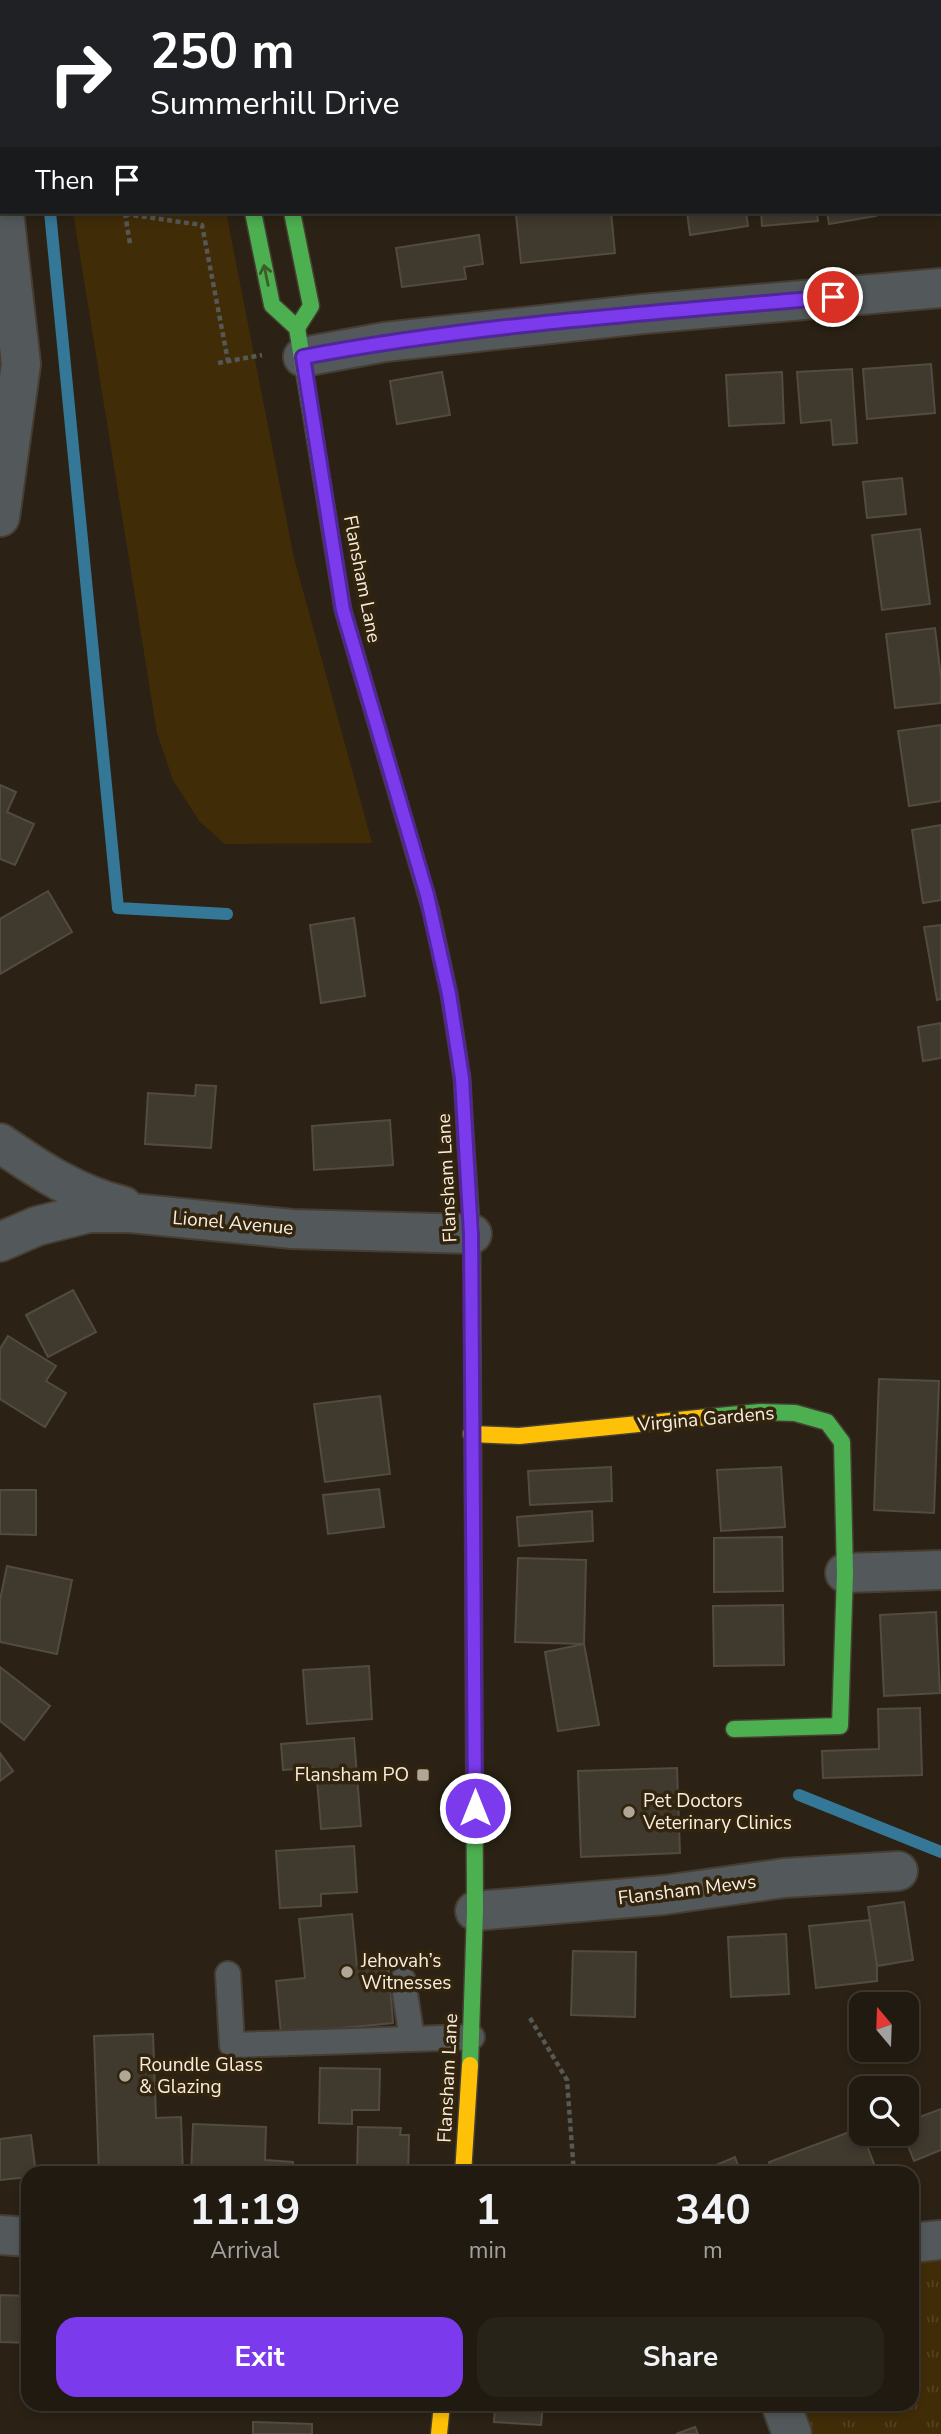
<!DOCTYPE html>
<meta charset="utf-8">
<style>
body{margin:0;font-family:"Nunito Sans",sans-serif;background:#282319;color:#f1f3f6;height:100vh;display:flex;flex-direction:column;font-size:26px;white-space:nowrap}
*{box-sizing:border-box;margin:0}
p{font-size:23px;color:#a2a19f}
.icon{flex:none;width:38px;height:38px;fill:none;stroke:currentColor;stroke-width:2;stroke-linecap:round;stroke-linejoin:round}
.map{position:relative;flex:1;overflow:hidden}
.details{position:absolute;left:21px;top:2166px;width:898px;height:245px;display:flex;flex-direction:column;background:#201a10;border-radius:21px;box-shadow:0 4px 10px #0003,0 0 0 2px #3d3830}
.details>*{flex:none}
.banner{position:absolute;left:0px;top:0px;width:942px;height:214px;box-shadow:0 4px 10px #0003,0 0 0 2px #3d3830;background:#202124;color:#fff;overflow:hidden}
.needle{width:46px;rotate:341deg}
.buttons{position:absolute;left:849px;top:1992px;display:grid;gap:14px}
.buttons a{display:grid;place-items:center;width:70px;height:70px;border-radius:14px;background:#201a10;box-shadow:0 4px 10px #0003,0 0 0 2px #3d3830;font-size:35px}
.pin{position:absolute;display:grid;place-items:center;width:60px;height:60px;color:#fff;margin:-30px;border:4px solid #fff;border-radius:50%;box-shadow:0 2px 7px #0007}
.me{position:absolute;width:77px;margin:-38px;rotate:0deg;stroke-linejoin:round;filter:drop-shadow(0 0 5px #0008)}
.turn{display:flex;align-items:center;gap:24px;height:147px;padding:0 35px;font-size:32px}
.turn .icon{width:91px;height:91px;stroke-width:2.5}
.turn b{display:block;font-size:49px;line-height:60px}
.then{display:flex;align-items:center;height:66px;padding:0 35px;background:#0003;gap:14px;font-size:26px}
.eta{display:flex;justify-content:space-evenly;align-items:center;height:119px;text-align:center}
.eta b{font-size:42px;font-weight:700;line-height:49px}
.action{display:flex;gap:14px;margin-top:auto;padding:14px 35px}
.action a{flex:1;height:80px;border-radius:21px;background:#7c3aed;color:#fff;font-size:28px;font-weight:700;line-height:80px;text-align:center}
.action a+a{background:#282319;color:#f1f3f6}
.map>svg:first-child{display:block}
.grass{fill:url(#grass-tufts)}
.park{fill:#412c08}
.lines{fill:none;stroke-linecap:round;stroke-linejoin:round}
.stream{stroke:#357796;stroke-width:12}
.building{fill:#40392e;stroke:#524b40;stroke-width:2}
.lane-casing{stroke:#463e33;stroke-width:28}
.street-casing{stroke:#463e33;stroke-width:42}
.fast-casing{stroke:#463e33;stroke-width:19}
.slow-casing{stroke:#463e33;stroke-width:19}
.path{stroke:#565856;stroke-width:4.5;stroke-dasharray:5 3.5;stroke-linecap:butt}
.lane{stroke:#53595a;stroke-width:24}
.street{stroke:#53595a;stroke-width:38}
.fast{stroke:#4caf50;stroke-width:16}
.slow{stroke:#ffc107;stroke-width:16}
.oneway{stroke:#3d5c28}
.route-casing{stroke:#51269a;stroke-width:18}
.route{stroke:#7c3aed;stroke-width:12}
.poi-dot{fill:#b0a799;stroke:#33240d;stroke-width:2.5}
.labels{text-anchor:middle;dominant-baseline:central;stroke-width:7;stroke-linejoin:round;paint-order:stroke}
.street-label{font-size:19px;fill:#f8eee0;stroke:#33240d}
.poi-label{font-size:19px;fill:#f8eee0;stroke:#33240d;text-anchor:start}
</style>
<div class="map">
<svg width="941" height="2434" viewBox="0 0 941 2434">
<defs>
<pattern id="grass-tufts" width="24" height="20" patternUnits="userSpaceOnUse" patternTransform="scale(1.75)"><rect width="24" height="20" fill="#412c08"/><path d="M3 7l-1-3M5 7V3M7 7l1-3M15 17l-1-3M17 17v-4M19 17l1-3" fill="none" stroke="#544120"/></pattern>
</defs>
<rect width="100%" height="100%" fill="#2b2215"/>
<polygon class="grass" points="941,2256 941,2434 808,2434 797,2405 912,2404 912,2260"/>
<g class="park">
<rect x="53" y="0" width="134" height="2"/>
<polygon points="73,212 226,212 294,558 372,843 225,844 200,822 173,780 157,733"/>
</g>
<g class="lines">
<g class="stream">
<polyline points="24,0 24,2"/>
<polyline points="50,212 118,908 227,914"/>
<polyline points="799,1795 941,1852"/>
</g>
</g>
<g class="building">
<polygon points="817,0 846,0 846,2 804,2"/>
<polygon points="546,212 611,212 615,253 521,263 516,215"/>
<polygon points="687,212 746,212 748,226 690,235"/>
<polygon points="761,212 817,212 818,221 762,226"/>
<polygon points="827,212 875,212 876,216 829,224"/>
<polygon points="479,235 483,264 464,267 466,279 402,287 396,248"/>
<polygon points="931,364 935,413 867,419 863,369"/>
<polygon points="852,369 857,443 833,445 831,420 801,423 797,372"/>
<polygon points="442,372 450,415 397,424 390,381"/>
<polygon points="782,372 784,423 729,426 726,375"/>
<polygon points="902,478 906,514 867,518 863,482"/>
<polygon points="920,529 930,604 882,610 872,535"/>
<polygon points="935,628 941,678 941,703 895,708 886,634"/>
<polygon points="941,725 941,801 909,806 898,731"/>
<polygon points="0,785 16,792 7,812 34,824 15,865 0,859"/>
<polygon points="941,825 941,900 923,903 912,830"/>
<polygon points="48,891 72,932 0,974 0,919"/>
<polygon points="354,918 365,996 321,1003 310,925"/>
<polygon points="941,925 941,999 937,1000 924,927"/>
<polygon points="941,1023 941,1058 923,1061 918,1027"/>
<polygon points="196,1085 216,1086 211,1148 145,1144 148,1093 195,1096"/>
<polygon points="390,1120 393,1165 314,1170 312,1126"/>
<polygon points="73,1290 96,1332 48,1357 26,1315"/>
<polygon points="8,1336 56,1366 46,1381 66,1393 45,1427 0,1399 0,1349"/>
<polygon points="879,1379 939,1381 934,1513 874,1510"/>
<polygon points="380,1396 390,1474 325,1482 314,1404"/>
<polygon points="611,1467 612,1501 530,1505 528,1471"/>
<polygon points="781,1467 785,1527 721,1531 717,1470"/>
<polygon points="379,1489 384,1527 328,1534 323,1495"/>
<polygon points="0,1490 36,1490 36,1535 0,1534"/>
<polygon points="592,1511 593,1541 519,1546 517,1517"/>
<polygon points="782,1537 783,1591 714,1592 714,1538"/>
<polygon points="518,1558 586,1560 584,1644 515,1642"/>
<polygon points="7,1566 72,1580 57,1654 0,1642 0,1600"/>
<polygon points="783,1605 784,1665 714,1666 713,1606"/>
<polygon points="936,1612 940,1693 884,1696 880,1615"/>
<polygon points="584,1644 599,1725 558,1731 545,1652"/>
<polygon points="369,1666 372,1719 307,1724 303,1670"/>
<polygon points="0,1667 50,1706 24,1740 0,1721"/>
<polygon points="920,1708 922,1775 823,1778 822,1751 879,1749 878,1709"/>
<polygon points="354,1738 361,1826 321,1829 316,1768 283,1770 281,1744"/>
<polygon points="0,1753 13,1771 0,1781"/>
<polygon points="677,1768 680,1853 581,1857 578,1771"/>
<polygon points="354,1846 357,1892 321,1894 321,1906 280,1908 276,1851"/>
<polygon points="904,1902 913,1960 877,1966 868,1907"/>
<polygon points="352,1914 357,1966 388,1963 393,2023 281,2034 276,1981 305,1978 299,1919"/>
<polygon points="870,1920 877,1966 877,1981 816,1988 809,1926"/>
<polygon points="786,1934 789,1994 731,1997 728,1937"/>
<polygon points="573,1951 636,1952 635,2017 571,2015"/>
<polygon points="153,2034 156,2118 181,2117 183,2174 99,2174 94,2036"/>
<polygon points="320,2068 380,2069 379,2110 352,2110 352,2124 319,2123"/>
<polygon points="941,2109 941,2150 914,2161 903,2133 906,2133 906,2122"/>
<polygon points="193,2124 266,2127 265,2160 293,2162 292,2174 191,2174"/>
<polygon points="358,2127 401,2128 400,2135 409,2135 408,2174 357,2174"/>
<polygon points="860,2128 874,2164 849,2174 773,2174 769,2162"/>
<polygon points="31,2135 36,2174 28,2174 28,2177 0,2180 0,2139"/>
<polygon points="735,2157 741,2174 695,2174"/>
<polygon points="0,2295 28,2296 28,2343 0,2342"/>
<polygon points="268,2404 317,2404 317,2412 268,2411"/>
<polygon points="495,2404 543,2404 541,2425 494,2422"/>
<polygon points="253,2422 312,2424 312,2434 253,2434"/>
<polygon points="695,2427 698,2434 676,2434"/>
</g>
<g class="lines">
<g class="lane-casing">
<g id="lane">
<polyline points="228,1974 232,2045 472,2037"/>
<polyline points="403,1980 412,2039"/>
</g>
</g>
<g class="street-casing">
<g id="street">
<polyline points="915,0 915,2"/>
<polyline points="940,175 941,184"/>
<polyline points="0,177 2,192"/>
<polyline points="303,357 385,342 643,314 941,288"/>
<polyline points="0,517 21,364 4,212"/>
<path d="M0,1143c39,27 77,52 123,63"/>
<polyline points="0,1242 37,1226 89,1213 131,1213 292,1229 472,1234"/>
<polyline points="845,1573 941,1570"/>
<polyline points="475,1911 664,1895 784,1878 898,1871"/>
<polyline points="0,2235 28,2237"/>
<polyline points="912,2243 941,2240"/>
<polyline points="781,2404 792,2434"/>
</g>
</g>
<g class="fast-casing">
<g id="fast">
<polyline points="234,0 234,2"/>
<polyline points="253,212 272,305 297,328 343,610 431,911"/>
<polyline points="292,212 311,306 297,328"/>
<polyline points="466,1147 472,1234 475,1911 470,2065"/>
<polyline points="708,1417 760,1412 795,1413 827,1422 842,1442 845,1573 840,1726 734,1729"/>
</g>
</g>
<g class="slow-casing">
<g id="slow">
<polyline points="431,911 449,994 462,1078 466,1147"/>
<polyline points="471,1434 519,1436 708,1417"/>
<polyline points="463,2174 470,2065"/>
<polyline points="439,2434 442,2404"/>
</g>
</g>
<g class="path">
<polyline points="102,2 103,0"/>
<polyline points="125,213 130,244"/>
<polyline points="125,214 202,225 228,361"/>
<polyline points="218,363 262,355"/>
<polyline points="530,2018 567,2080 574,2174"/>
</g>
<use href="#lane" class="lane"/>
<use href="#street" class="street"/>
<use href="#fast" class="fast"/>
<use href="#slow" class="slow"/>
</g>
<defs><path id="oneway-shaft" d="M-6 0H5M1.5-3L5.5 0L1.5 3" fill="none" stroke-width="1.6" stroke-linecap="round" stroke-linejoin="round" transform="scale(1.75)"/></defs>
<use class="oneway" href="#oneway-shaft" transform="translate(266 275) rotate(-102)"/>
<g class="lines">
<g class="route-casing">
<path id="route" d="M475,1808l-4,-574 -9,-156 -13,-84 -22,-99 -84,-285 -40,-253c174,-33 353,-44 530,-60"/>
</g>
<use href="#route" class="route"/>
</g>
<g class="poi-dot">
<rect x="416" y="1768" width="14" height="14" rx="3.5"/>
<circle cx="629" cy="1812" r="7"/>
<circle cx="347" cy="1972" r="7"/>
<circle cx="125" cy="2076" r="7"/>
</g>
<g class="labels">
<g class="street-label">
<text transform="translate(362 579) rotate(79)">Flansham Lane</text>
<text transform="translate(447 1178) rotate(-93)">Flansham Lane</text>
<text transform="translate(233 1223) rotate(5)">Lionel Avenue</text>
<text transform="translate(706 1419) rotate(-5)">Virgina Gardens</text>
<text transform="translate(687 1890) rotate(-7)">Flansham Mews</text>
<text transform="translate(448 2078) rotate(-87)">Flansham Lane</text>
</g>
<g class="poi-label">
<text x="409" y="1775" text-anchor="end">Flansham PO</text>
<text x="643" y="1801">Pet Doctors<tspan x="643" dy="22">Veterinary Clinics</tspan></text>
<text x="361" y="1961">Jehovah’s<tspan x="361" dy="22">Witnesses</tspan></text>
<text x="139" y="2065">Roundle Glass<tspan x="139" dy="22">&amp; Glazing</tspan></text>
</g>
</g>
</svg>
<div class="buttons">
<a><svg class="needle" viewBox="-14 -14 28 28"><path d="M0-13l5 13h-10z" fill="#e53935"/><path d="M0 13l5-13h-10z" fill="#a2a19f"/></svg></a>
<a><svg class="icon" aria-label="search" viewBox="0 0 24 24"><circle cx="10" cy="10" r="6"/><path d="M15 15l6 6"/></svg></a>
</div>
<div class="pin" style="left:833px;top:297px;background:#d93025"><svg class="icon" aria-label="arrive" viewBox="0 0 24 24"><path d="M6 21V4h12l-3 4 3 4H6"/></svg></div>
<svg class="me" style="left:475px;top:1808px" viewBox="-20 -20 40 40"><circle r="17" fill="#7c3aed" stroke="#fff" stroke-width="3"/><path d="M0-11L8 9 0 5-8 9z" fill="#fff"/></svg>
<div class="banner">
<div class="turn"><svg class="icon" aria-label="right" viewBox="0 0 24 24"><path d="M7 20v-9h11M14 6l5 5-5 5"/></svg><div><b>250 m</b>Summerhill Drive</div></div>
<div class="then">Then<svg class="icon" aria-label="arrive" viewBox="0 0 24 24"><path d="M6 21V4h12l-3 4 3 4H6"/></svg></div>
</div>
<section class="details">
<div class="eta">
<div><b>11:19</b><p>Arrival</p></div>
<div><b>1</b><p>min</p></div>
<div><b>340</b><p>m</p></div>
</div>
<div class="action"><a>Exit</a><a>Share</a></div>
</section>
</div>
